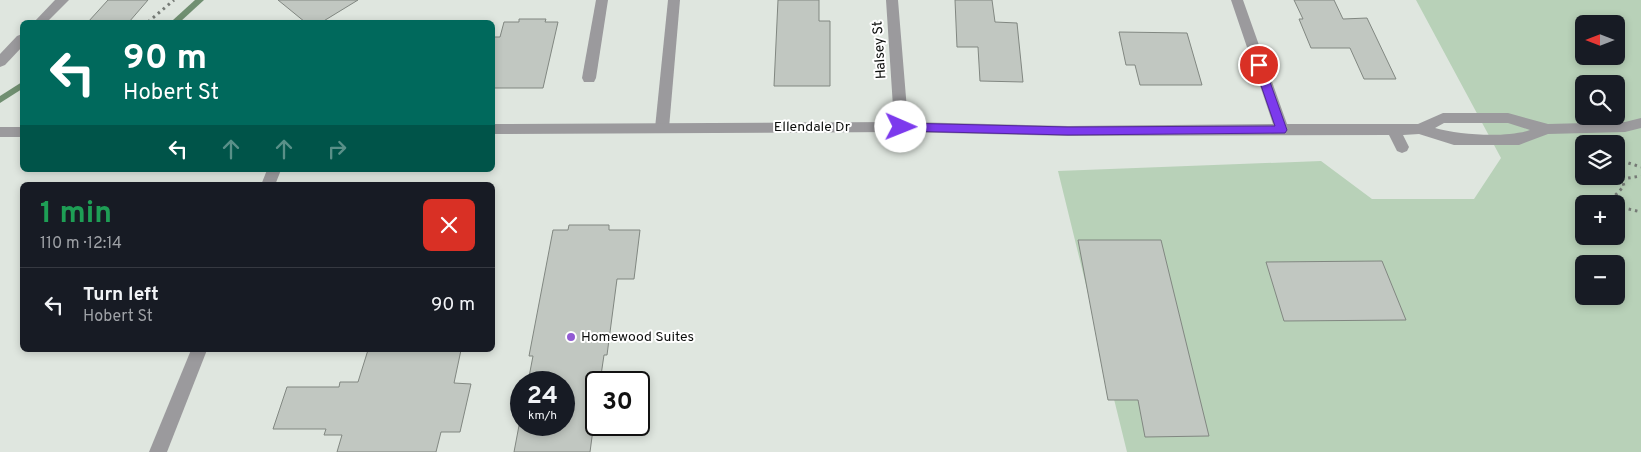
<!DOCTYPE html>
<meta charset="utf-8">
<style>
body{margin:0;font-family:Overpass,sans-serif;background:#242831;color:#f1f3f6;height:100vh;display:flex;flex-direction:column;font-size:19px;white-space:nowrap}
*{box-sizing:border-box;margin:0}
p{font-size:16px;color:#9ea1a6}
.icon{flex:none;width:28px;height:28px;fill:none;stroke:currentColor;stroke-width:2;stroke-linecap:round;stroke-linejoin:round}
.map{position:relative;flex:1;overflow:hidden}
.details{position:absolute;left:20px;top:182px;width:475px;height:170px;display:flex;flex-direction:column;background:#171b24;border-radius:8px;box-shadow:0 2px 8px #0003}
.details>*{flex:none}
.guide{position:absolute;left:20px;top:20px;width:475px;height:152px;border-radius:8px;box-shadow:0 2px 8px #0003;background:#00695c;color:#fff;overflow:hidden}
.needle{width:32px;rotate:270deg}
.fabs{position:absolute;left:1575px;top:15px;display:grid;gap:10px}
.fabs a{display:grid;place-items:center;width:50px;height:50px;border-radius:8px;background:#171b24;box-shadow:0 2px 8px #0003;font-size:25px}
.speed{position:absolute;left:510px;top:371px;display:flex;gap:10px;font-size:25px;font-weight:700;text-align:center}
.speed>*{display:grid;place-content:center;width:65px;height:65px;border-radius:50%;background:#171b24;box-shadow:0 2px 8px #0003;line-height:1}
.speed small{font-size:12px;font-weight:400}
.speed .limit{border:2px solid #111;border-radius:8px;background:#fff;color:#111}
.pin{position:absolute;display:grid;place-items:center;width:42px;height:42px;color:#fff;margin:-21px;border:2px solid #fff;border-radius:50%;box-shadow:0 1px 5px #0007}
.me{position:absolute;width:55px;margin:-28px;rotate:91deg;stroke-linejoin:round;filter:drop-shadow(0 0 4px #0008)}
.turn{display:flex;align-items:center;gap:18px;height:105px;padding:0 20px;font-size:22px}
.turn .icon{width:65px;height:65px;stroke-width:2.5}
.turn b{display:block;font-size:35px;line-height:42px}
.lanes{display:flex;align-items:center;height:48px;padding:0 20px;background:#0003;justify-content:center;gap:25px;direction:ltr}
.lanes .off{opacity:.35}
.round{display:grid;place-items:center;flex:none;width:52px;height:52px;border-radius:8px;background:#242831}
.headline{display:flex;align-items:center;justify-content:space-between;height:85px;padding:0 20px}
h1{font-size:30px;font-weight:700;line-height:38px;color:#1e9e55}
ul{padding:0;list-style:none}
li{display:flex;align-items:center;gap:15px;height:75px;padding:0 20px;border-top:1px solid #363941}
li div{flex:1}
li b{display:block;font-size:19px}
li em{font-style:normal}
.map>svg:first-child{display:block}
.green{fill:#b8d1b8;fill-rule:evenodd}
.lines{fill:none;stroke-linecap:round;stroke-linejoin:round}
.stream{fill:#708f71;fill-rule:evenodd}
.building{fill:#c1c7c1;stroke:#818781}
.path{stroke:#757a75;stroke-width:3;stroke-dasharray:2.5 4;stroke-linecap:butt}
.lane{fill:#9b9a9d;fill-rule:evenodd}
.street{fill:#9b9a9d;fill-rule:evenodd}
.route{fill:#7c3aed;stroke:#51269a}
.poi-dot{fill:#925bd3;stroke:#fff;stroke-width:2}
.labels{text-anchor:middle;dominant-baseline:central;stroke-width:4;stroke-linejoin:round;paint-order:stroke}
.street-label{font-size:14px;fill:#0d0f0d;stroke:#fff}
.poi-label{font-size:14px;fill:#0d0f0d;stroke:#fff;text-anchor:start}
</style>
<div class="map">
<svg width="1641" height="452" viewBox="0 0 1641 452">
<rect width="100%" height="100%" fill="#dfe6df"/>
<path class="green" d="M1416,0h225v452h-514l-69,-281 263,-10 51,38h102l27,-41zM1584,24h32v32h-32zM1584,84h32v32h-32zM1584,144h32v32h-32zM1584,204h32v32h-32zM1584,264h32v32h-32z"/>
<g class="lines">
<g class="stream">
<polygon points="195,0 204,0 180,22 173,22 173,20"/>
<polygon points="22,82 22,89 0,103 0,96"/>
</g>
</g>
<g class="building">
<polygon points="108,0 148,0 129,22 88,22"/>
<polygon points="278,0 358,0 322,22 305,22"/>
<polygon points="778,0 819,0 819,21 830,21 830,86 774,86"/>
<polygon points="955,0 992,0 995,22 1017,23 1023,82 980,81 978,47 957,47"/>
<polygon points="1294,0 1334,0 1343,19 1367,18 1396,79 1364,79 1350,48 1311,48 1299,19 1303,19"/>
<polygon points="519,19 546,19 545,22 558,22 543,88 492,88 492,37 500,37 504,22 519,22"/>
<polygon points="1119,32 1187,33 1202,85 1140,85 1135,65 1126,65"/>
<polygon points="569,225 609,225 609,230 640,230 634,279 617,279 607,355 604,355 600,382 596,382 596,407 590,452 514,452 521,415 521,425 564,425 564,382 528,382 533,356 529,356 553,230 568,230"/>
<polygon points="1078,240 1161,240 1209,436 1145,437 1138,400 1108,400"/>
<polygon points="1382,261 1406,320 1284,321 1266,262"/>
<polygon points="368,350 461,350 454,383 471,384 460,432 441,432 436,452 337,452 342,435 324,435 326,429 273,429 287,387 339,387 340,382 358,382"/>
</g>
<g class="lines">
<g class="path">
<polyline points="148,22 174,0"/>
<polyline points="1616,159 1641,167"/>
<polyline points="1612,204 1609,202 1624,186 1622,179 1641,176"/>
<polyline points="1616,206 1641,212"/>
</g>
<g class="lane">
<polygon points="55,0 69,0 47,22 34,22"/>
<polygon points="596,0 608,0 596,78 594,82 584,82 582,78"/>
<polygon points="668,0 680,0 669,128 667,132 662,133 657,132 655,128"/>
<polygon points="22,34 22,47 5,65 0,67 0,54 17,36"/>
</g>
<g class="street">
<path d="M886,0h12l10,122 160,4 205,-2 -42,-124h12l44,124h131l25,-11h65l40,11 77,-2 16,-4v10l-16,4 -77,2 -29,11h-65l-35,-11 -16,1 6,12 -2,4 -5,2 -5,-2 -8,-16 -321,1 -167,-4 -409,2v-10l402,-2zM1444,123h64l22,7c-24,8 -70,5 -95,-2z"/>
<rect x="0" y="127" width="22" height="10"/>
<polygon points="267,170 281,170 275,185 261,185"/>
<polygon points="191,350 207,350 167,452 149,452"/>
</g>
</g>
<polygon class="route" points="1259,61 1264,65 1287,130 1285,133 1068,135 901,131 896,127 901,123 1068,127 1275,126 1254,65"/>
<circle class="poi-dot" cx="571" cy="337" r="5"/>
<g class="labels">
<g class="street-label">
<text transform="translate(880 50) rotate(-94)">Halsey St</text>
<text x="812" y="127">Ellendale Dr</text>
</g>
<g class="poi-label">
<text x="581" y="337">Homewood Suites</text>
</g>
</g>
</svg>
<div class="fabs">
<a><svg class="needle" viewBox="-14 -14 28 28"><path d="M0-13l5 13h-10z" fill="#e53935"/><path d="M0 13l5-13h-10z" fill="#9ea1a6"/></svg></a>
<a><svg class="icon" aria-label="search" viewBox="0 0 24 24"><circle cx="10" cy="10" r="6"/><path d="M15 15l6 6"/></svg></a>
<a><svg class="icon" aria-label="layers" viewBox="0 0 24 24"><path d="M12 4l9 5-9 5-9-5zM3 14l9 5 9-5"/></svg></a>
<a>+</a>
<a>−</a>
</div>
<div class="speed"><div>24<small>km/h</small></div><div class="limit">30</div></div>
<div class="pin" style="left:1259px;top:65px;background:#d93025"><svg class="icon" aria-label="arrive" viewBox="0 0 24 24"><path d="M6 21V4h12l-3 4 3 4H6"/></svg></div>
<svg class="me" style="left:901px;top:127px" viewBox="-20 -20 40 40"><circle r="19" fill="#fff"/><path d="M0-13L10 11 0 6-10 11z" fill="#7c3aed"/></svg>
<div class="guide">
<div class="turn"><svg class="icon" aria-label="left" viewBox="0 0 24 24"><path d="M17 20v-9H6M10 6l-5 5 5 5"/></svg><div><b>90 m</b>Hobert St</div></div>
<div class="lanes"><svg class="icon" aria-label="left" viewBox="0 0 24 24"><path d="M17 20v-9H6M10 6l-5 5 5 5"/></svg><svg class="icon off" aria-label="ahead" viewBox="0 0 24 24"><path d="M12 20V5M6 11l6-6 6 6"/></svg><svg class="icon off" aria-label="ahead" viewBox="0 0 24 24"><path d="M12 20V5M6 11l6-6 6 6"/></svg><svg class="icon off" aria-label="right" viewBox="0 0 24 24"><path d="M7 20v-9h11M14 6l5 5-5 5"/></svg></div>
</div>
<section class="details">
<div class="headline"><div><h1>1 min</h1><p>110 m · 12:14</p></div><a class="round" style="background:#d93025;color:#fff"><svg class="icon" aria-label="close" viewBox="0 0 24 24"><path d="M6 6l12 12M18 6L6 18"/></svg></a></div>
<ul>
<li><svg class="icon" aria-label="left" viewBox="0 0 24 24"><path d="M17 20v-9H6M10 6l-5 5 5 5"/></svg><div><b>Turn left</b><p>Hobert St</p></div><em>90 m</em></li>
</ul>
</section>
</div>
